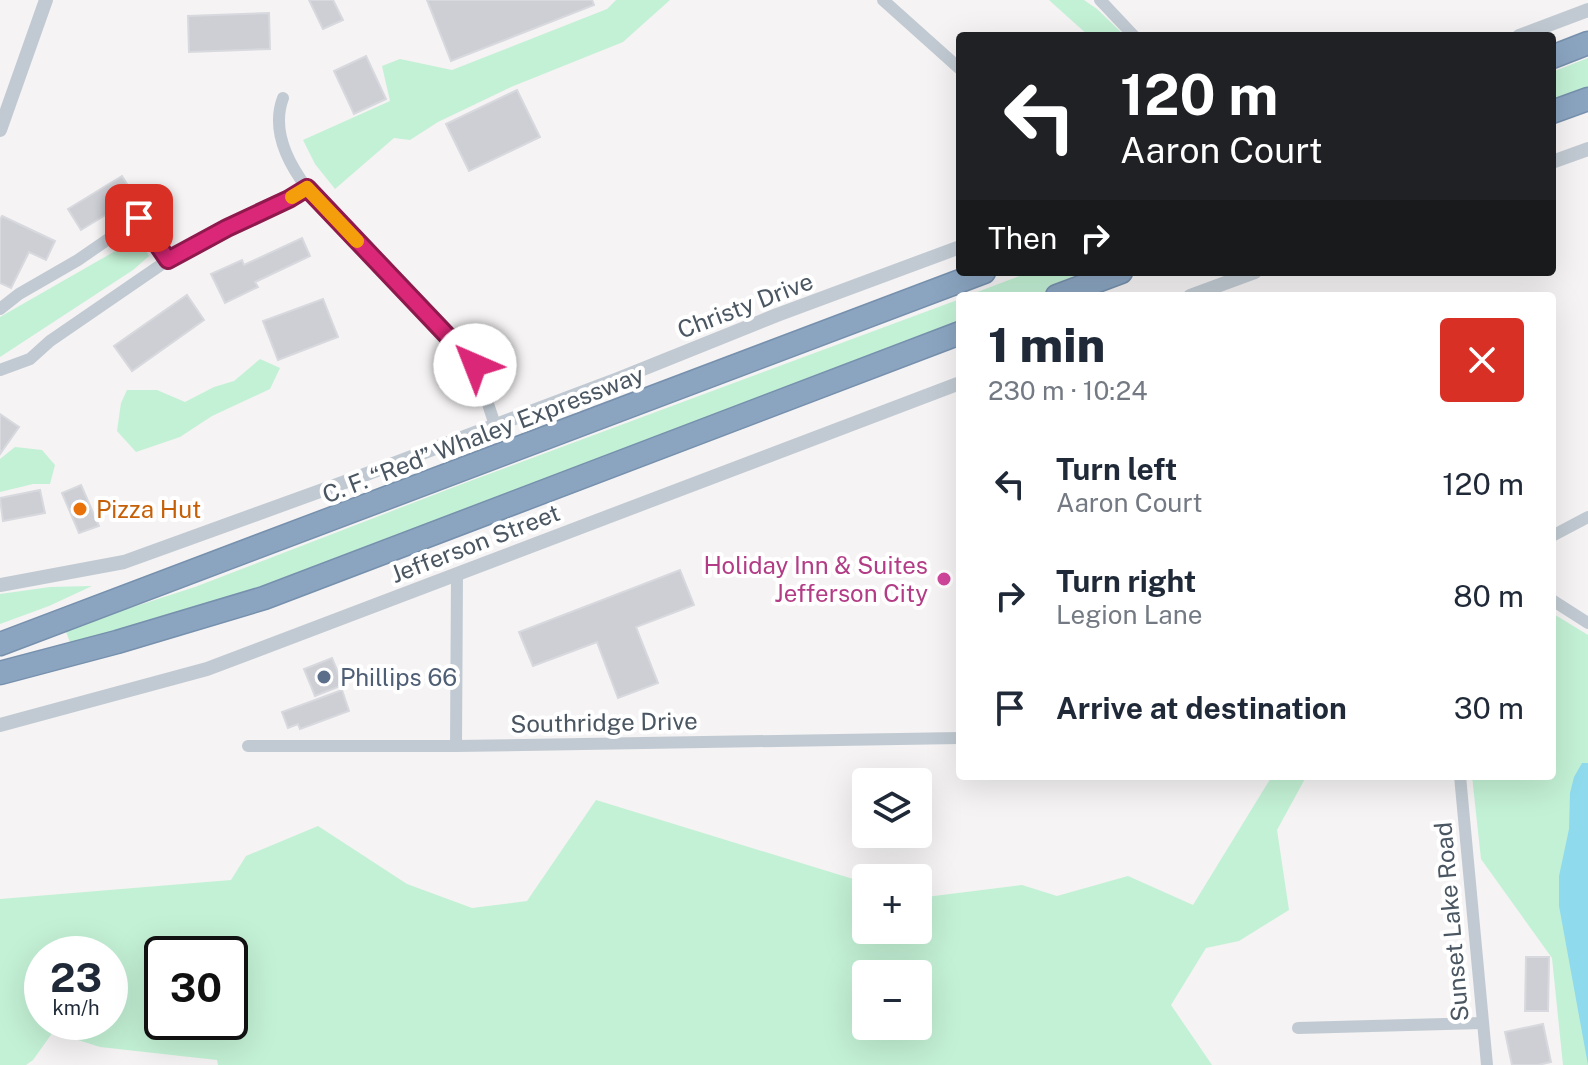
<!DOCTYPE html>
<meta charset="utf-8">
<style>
body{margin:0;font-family:"Public Sans",sans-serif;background:#f6f6f7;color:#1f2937;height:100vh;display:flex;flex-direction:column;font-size:30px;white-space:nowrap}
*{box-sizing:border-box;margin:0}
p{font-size:26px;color:#747a83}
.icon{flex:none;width:44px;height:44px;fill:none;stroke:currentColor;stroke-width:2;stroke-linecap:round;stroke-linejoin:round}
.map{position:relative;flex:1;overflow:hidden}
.sheet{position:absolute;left:956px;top:292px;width:600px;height:488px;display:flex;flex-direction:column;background:#fff;border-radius:8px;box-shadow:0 8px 32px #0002}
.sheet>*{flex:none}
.banner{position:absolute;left:956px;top:32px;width:600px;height:244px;border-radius:8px;box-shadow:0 8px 32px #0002;background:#202124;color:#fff;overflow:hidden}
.controls{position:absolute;left:852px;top:768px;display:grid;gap:16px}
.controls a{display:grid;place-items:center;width:80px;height:80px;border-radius:8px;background:#fff;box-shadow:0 8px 32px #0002;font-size:40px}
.speed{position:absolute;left:24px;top:936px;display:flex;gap:16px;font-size:40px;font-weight:700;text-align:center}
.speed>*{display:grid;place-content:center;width:104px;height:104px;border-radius:50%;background:#fff;box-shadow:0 8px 32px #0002;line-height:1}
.speed small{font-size:20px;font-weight:400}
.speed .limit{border:4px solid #111;border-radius:12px;background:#fff;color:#111}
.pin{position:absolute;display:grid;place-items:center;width:68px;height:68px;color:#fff;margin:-34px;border-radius:16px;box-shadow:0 4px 12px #0006}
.me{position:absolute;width:88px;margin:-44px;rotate:316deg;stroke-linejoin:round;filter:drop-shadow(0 0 6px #0008)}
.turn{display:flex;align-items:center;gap:28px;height:168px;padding:0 32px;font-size:36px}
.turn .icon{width:104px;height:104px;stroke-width:2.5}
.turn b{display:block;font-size:56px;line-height:68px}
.then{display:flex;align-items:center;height:76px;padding:0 32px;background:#0003;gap:16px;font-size:30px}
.round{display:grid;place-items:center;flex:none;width:84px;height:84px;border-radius:8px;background:#f6f6f7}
.overview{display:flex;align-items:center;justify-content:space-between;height:136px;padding:0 32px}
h1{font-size:48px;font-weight:800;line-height:60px}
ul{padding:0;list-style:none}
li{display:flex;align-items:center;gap:24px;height:112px;padding:0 32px}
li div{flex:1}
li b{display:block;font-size:30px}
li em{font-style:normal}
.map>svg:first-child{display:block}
.green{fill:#c3f1d5;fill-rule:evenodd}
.water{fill:#90daee}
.building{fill:#cdcfd5;stroke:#d7d9de;stroke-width:2}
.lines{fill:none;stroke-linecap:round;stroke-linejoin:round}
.motorway-casing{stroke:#7690ad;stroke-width:25}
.minor{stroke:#c1cad2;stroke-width:12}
.tertiary{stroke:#c1cad2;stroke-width:14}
.motorway{stroke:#8ba5c1;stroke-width:22}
.route-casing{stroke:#8e194d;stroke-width:20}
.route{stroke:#db2777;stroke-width:14}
.slow{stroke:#f59e0b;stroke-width:14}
.food-dot{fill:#e8710a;stroke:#fff;stroke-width:3}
.hotel-dot{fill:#d1479c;stroke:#fff;stroke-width:3}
.service-dot{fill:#5c6f8a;stroke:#fff;stroke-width:3}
.labels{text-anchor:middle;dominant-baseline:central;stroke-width:8;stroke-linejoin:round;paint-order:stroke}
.street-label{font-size:24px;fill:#4a5661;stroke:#fff}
.food-label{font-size:24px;fill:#c56008;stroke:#fff;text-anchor:start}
.hotel-label{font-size:24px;fill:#b23c85;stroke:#fff;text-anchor:end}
.service-label{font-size:24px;fill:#4e5e75;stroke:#fff;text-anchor:start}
</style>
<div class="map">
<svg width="1588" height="1065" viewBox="0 0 1588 1065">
<rect width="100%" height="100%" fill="#f5f3f3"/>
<g class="green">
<polygon points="616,0 670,0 623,42 511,87 438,122 410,140 394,138 335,189 315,164 303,140 390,101 382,66 400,59 452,70 607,9"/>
<polygon points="1049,0 1084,0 1097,9 1125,36 1089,36"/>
<polygon points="1588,58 1588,89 1552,102 1552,72"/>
<polygon points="138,238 149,256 133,270 0,357 0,317"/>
<polygon points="1030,272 1102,272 1038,296 967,296"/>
<polygon points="960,299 960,325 245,595 71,645 65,629 195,587 462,484"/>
<polygon points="260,359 280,368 270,389 212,416 180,437 136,452 117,431 121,403 127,390 157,390 185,402 214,387 234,381"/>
<polygon points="15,447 42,450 55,465 50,484 33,484 0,492 0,459"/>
<polygon points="92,586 49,606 0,624 0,594 50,587"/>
<polygon points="1552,613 1588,635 1588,1065 1563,1065 1552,958 1481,859 1472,776 1552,776"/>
<path d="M1272,776l34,1 -29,53 12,80 -50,31 -33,7 -35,57 41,60h-994l-1,-5 -117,-13 -47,-15 -20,28 -7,5h-26v-166l231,-19 15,-24 72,-30 89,58 65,24 55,-7 69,-101 270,83v47h52v-32l104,-13 35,11 71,-20 65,29zM42,954h68v68h-68zM162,954h68v68h-68zM866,974h52v52h-52z"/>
</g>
<polygon class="water" points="1582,763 1588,763 1588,1065 1559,906 1559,876 1569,829 1570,793 1574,777"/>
<g class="building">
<polygon points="309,0 333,0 343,20 323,29"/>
<polygon points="427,0 592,0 594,5 451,61"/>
<polygon points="269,13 270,49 189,52 188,16"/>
<polygon points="366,56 386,99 354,114 334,71"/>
<polygon points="517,90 540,137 469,171 446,124"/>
<polygon points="122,176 135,197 81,230 68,209"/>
<polygon points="2,216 55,241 46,260 29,252 11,288 0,283 0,220"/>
<polygon points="302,238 310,256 255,282 258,287 225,303 211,274 242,260 244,265"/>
<polygon points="187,295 204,320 132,371 114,346"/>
<polygon points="323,299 338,337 278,360 263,321"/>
<polygon points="0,414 19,427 0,454"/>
<polygon points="81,485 99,526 79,533 62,493"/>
<polygon points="40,490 45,513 3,521 0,498"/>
<polygon points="680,570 694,605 636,627 658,683 618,698 597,642 533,666 519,632"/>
<polygon points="332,658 343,685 315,696 304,669"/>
<polygon points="342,690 349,711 300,729 298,724 288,728 282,712"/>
<polygon points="1526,957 1549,957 1548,1011 1525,1011"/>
<polygon points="1543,1024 1551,1062 1538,1065 1512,1065 1505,1032"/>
</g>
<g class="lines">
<g class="motorway-casing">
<g id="motorway">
<polyline points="1552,57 1588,43"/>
<polyline points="1552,112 1588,99"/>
<polyline points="1057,296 1121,272"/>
<polyline points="0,644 984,272"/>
<polyline points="0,673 117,642 264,598 960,333"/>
</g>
</g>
<g class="minor">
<polyline points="883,0 960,69"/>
<polyline points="1100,0 1134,36"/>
<path d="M283,98c-12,32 5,65 24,90l168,177 20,60"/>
<polyline points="0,309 19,294 78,260 139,218 168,260"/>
<polyline points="0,370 30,359 50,341 168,260 227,228 289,199 307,188"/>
<polyline points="1552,536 1588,517"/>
<polyline points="1552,600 1588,623"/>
<polyline points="248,746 456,746 960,738"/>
<polyline points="456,746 457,574"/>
<polyline points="1460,776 1487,1065"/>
<polyline points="1298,1028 1482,1023"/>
</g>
<g class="tertiary">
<polyline points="1519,36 1588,10"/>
<polyline points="0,130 46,0"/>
<polyline points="1552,162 1588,149"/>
<polyline points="1190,296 1255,272"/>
<polyline points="0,585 124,562 356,478 618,379 777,315 960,247"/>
<polyline points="0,725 207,669 960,383"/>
</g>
<use href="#motorway" class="motorway"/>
</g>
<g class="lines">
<g class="route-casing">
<polyline id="route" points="139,218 168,260 227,228 289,199 307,188 475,365"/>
</g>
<use href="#route" class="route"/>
<polyline class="slow" points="292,197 307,188 357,241"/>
</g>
<circle class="food-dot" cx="80" cy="509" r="8"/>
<circle class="hotel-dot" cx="944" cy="579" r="8"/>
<circle class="service-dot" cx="324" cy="677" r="8"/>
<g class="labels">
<g class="street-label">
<text transform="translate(745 305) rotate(-21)">Christy Drive</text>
<text transform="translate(483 434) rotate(-21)">C. F. “Red” Whaley Expressway</text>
<text transform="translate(475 543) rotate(-21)">Jefferson Street</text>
<text transform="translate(604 722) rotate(-1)">Southridge Drive</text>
<text transform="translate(1451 922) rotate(-95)">Sunset Lake Road</text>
</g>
<g class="food-label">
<text x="96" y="509">Pizza Hut</text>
</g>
<g class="hotel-label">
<text x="928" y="565">Holiday Inn &amp; Suites<tspan x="928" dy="28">Jefferson City</tspan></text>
</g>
<g class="service-label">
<text x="340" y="677">Phillips 66</text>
</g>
</g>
</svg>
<div class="controls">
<a><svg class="icon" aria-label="layers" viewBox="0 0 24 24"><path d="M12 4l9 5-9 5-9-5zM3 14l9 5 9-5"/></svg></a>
<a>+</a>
<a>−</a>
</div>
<div class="speed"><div>23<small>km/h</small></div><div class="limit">30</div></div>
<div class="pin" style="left:139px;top:218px;background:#d93025"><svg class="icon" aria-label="arrive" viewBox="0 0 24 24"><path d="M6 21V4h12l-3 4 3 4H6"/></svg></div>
<svg class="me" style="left:475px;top:365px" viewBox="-20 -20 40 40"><circle r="19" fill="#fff"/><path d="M0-13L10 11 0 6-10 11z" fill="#db2777"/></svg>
<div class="banner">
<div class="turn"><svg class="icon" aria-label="left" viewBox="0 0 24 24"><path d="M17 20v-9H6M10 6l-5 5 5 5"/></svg><div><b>120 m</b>Aaron Court</div></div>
<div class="then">Then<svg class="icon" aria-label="right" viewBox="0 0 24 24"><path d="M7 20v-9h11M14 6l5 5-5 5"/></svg></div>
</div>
<section class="sheet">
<div class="overview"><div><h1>1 min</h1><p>230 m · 10:24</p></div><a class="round" style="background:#d93025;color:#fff"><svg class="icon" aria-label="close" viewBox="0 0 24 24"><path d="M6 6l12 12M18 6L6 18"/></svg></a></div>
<ul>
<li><svg class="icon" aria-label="left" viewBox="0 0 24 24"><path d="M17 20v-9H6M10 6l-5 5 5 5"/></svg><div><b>Turn left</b><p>Aaron Court</p></div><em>120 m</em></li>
<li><svg class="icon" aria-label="right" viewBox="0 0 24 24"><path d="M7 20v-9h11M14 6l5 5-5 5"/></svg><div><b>Turn right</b><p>Legion Lane</p></div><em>80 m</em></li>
<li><svg class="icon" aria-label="arrive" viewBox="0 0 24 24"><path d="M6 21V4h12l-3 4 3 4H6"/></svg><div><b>Arrive at destination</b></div><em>30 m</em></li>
</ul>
</section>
</div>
